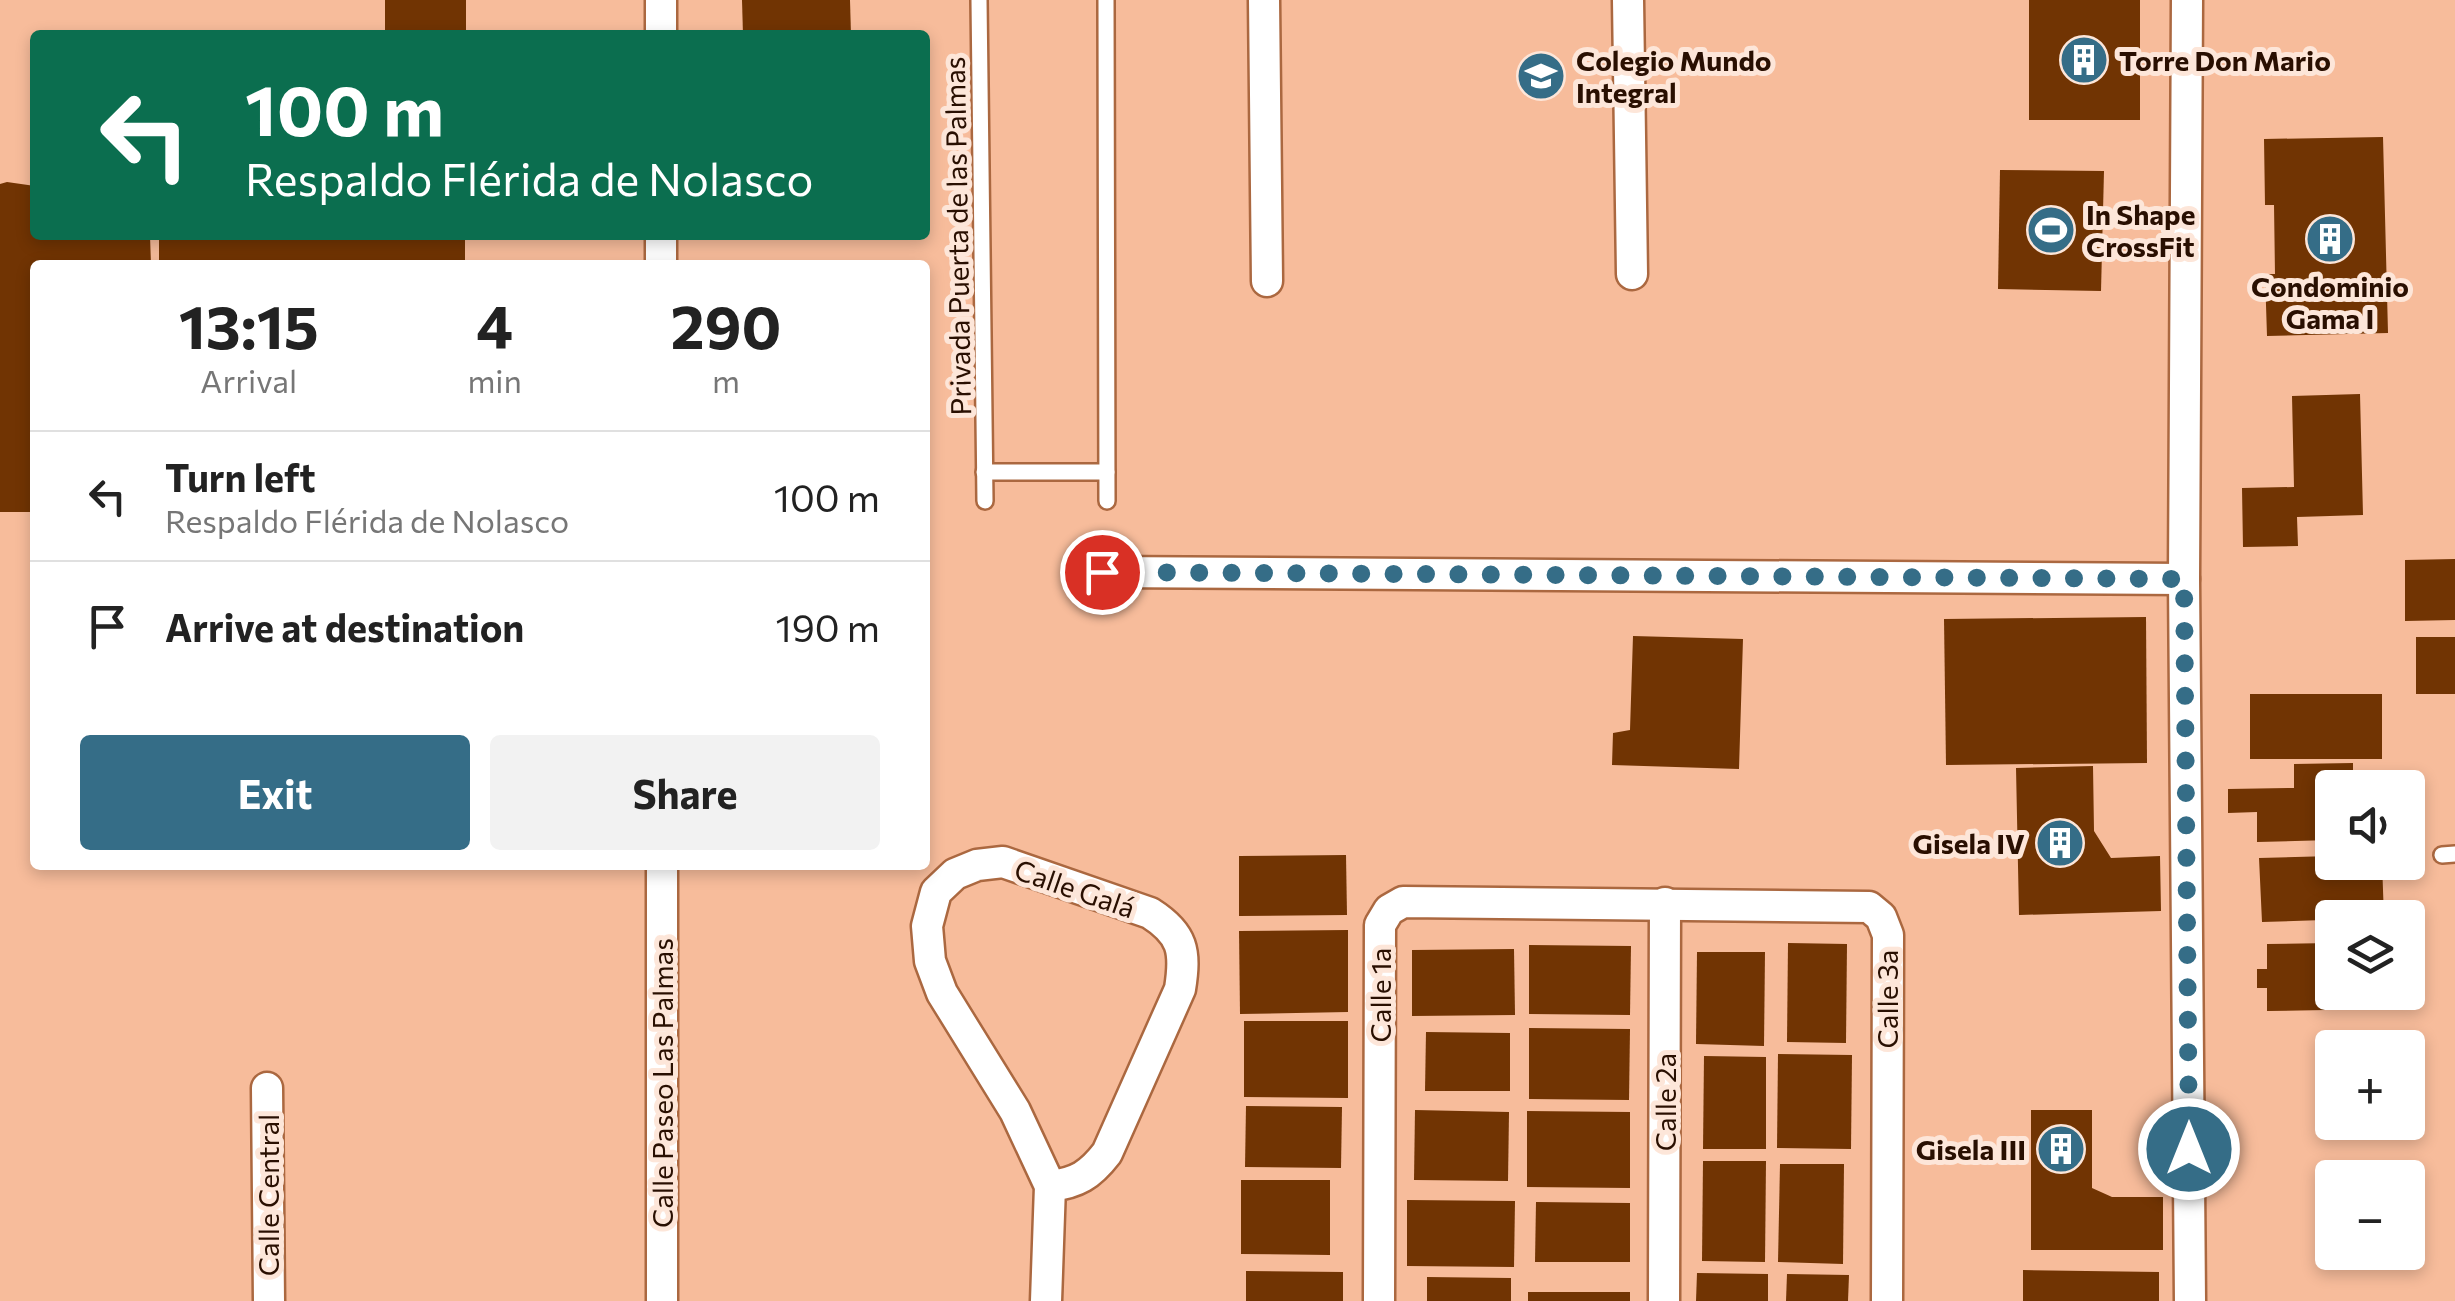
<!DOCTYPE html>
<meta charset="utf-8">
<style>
body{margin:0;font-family:Commissioner,sans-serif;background:#f2f2f2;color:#222;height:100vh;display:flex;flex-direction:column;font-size:38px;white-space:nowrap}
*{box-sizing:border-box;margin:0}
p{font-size:32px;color:#767676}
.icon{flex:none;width:55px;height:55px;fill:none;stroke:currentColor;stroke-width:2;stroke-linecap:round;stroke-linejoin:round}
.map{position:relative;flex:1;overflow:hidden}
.side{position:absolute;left:30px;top:260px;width:900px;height:610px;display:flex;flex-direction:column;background:#fff;border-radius:10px;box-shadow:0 5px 15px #0003}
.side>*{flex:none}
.guide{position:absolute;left:30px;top:30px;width:900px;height:210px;border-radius:10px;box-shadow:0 5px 15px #0003;background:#0b6e4f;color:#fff;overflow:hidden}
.controls{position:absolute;left:2315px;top:770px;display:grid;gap:20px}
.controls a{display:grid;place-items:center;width:110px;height:110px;border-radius:10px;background:#fff;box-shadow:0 5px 15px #0003;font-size:50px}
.pin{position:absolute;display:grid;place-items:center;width:85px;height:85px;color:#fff;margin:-42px;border:5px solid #fff;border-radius:50%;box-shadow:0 2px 10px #0007}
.me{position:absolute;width:110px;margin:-55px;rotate:0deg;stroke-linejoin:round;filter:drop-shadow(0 0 8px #0008)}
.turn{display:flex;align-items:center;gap:35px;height:210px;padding:0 50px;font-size:45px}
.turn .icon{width:130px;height:130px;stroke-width:2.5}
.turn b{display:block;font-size:70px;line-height:85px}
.eta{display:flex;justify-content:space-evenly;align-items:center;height:170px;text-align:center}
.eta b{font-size:60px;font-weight:700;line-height:70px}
.cta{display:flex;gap:20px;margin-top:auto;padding:20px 50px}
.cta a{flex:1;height:115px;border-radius:10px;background:#356d87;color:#fff;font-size:40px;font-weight:700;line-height:115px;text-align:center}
.cta a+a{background:#f2f2f2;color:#222}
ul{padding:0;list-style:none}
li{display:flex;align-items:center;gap:30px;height:130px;padding:0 50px;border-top:2px solid #e0e0e0}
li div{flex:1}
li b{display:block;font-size:38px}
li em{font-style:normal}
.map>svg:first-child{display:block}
.building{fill:#713403}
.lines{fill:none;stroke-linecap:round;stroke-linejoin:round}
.service-casing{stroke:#ab6840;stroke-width:20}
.minor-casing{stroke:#ab6840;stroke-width:35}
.service{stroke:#fff;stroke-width:15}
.minor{stroke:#fff;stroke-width:30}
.route{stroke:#356d87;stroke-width:18;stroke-dasharray:0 32.4}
.labels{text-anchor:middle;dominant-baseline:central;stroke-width:10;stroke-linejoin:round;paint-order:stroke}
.poi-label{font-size:28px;font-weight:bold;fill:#290f01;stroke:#fde6d9;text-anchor:start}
.street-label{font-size:28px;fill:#290f01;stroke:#fde6d9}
</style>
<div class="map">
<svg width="2455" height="1301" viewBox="0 0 2455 1301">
<rect width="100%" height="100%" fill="#f7bc9b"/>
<g class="building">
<rect x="385" y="0" width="81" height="35"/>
<polygon points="742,0 850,0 851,35 743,35"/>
<rect x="2029" y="0" width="111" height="120"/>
<polygon points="2383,137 2388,333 2267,336 2265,274 2275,274 2274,205 2265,205 2264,139"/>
<polygon points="2000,170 2104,171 2101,291 1998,289"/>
<polygon points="7,182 35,186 35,235 150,235 151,265 35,265 35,512 0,512 0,184"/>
<rect x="159" y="235" width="306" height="30"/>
<polygon points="2360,394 2363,515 2297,517 2298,546 2243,547 2242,488 2294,487 2292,396"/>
<polygon points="2455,559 2455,620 2405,621 2405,560"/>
<polygon points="2146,617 2147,763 1946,765 1944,619"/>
<polygon points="1633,636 1743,639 1739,769 1612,765 1613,733 1630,730"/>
<rect x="2416" y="637" width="39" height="57"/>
<rect x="2250" y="694" width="132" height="65"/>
<polygon points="2353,763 2353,788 2332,788 2332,840 2257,842 2257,812 2228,813 2228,789 2294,788 2294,764"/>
<polygon points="2093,766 2094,831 2111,858 2160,856 2161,911 2019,915 2016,768"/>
<polygon points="1346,855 1347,915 1239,916 1239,856"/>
<polygon points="2332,856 2332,862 2382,862 2384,918 2262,922 2259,858"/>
<polygon points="1348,930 1348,1012 1240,1014 1239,931"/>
<polygon points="1788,943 1847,944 1846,1043 1787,1042"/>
<polygon points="2332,943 2332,992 2380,992 2380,1009 2267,1011 2267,988 2257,988 2257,969 2267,969 2267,944"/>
<polygon points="1529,945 1631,946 1630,1015 1529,1014"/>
<polygon points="1514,949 1515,1015 1412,1016 1412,950"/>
<polygon points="1697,952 1765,952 1764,1046 1696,1044"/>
<polygon points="1244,1021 1348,1021 1348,1098 1244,1097"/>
<polygon points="1529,1028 1630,1029 1629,1100 1529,1099"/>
<polygon points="1426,1032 1510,1033 1510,1091 1425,1091"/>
<polygon points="1778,1054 1852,1055 1851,1149 1777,1148"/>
<polygon points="1704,1056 1766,1057 1766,1149 1703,1149"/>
<polygon points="1246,1106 1342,1107 1341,1168 1245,1167"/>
<polygon points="1415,1110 1509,1112 1508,1181 1414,1180"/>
<polygon points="2031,1110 2092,1110 2092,1188 2112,1197 2163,1197 2163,1250 2031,1250"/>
<polygon points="1527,1111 1630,1112 1630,1188 1527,1187"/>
<polygon points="1703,1161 1766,1161 1765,1262 1702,1261"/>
<polygon points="1780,1164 1844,1164 1843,1264 1778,1262"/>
<polygon points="1241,1180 1330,1180 1330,1255 1241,1254"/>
<polygon points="1407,1200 1515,1201 1514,1267 1407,1266"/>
<polygon points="1536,1202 1630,1203 1630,1262 1535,1262"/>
<polygon points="2023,1270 2159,1272 2159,1301 2023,1301"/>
<polygon points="1246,1271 1343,1272 1343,1301 1246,1301"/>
<polygon points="1697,1273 1768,1274 1768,1301 1696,1301"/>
<polygon points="1787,1274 1849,1275 1848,1301 1786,1301"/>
<polygon points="1427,1277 1511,1278 1511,1301 1427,1301"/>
<rect x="1528" y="1292" width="102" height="9"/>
</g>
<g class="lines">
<g class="service-casing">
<g id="service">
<polyline points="979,0 985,501"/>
<polyline points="1106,0 1107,501"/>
<polyline points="984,472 1107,472"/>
<polyline points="2442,855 2455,854"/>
</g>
</g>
<g class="minor-casing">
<g id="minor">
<polyline points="661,0 661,35"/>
<polyline points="1264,0 1267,281"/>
<polyline points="1628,0 1632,274"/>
<polyline points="2187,0 2184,579 2190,1301"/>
<polyline points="661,235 661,265"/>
<polyline points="1102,572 2184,579"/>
<polyline points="662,865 662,1301"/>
<polyline points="267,1088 269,1301"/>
<path d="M1046,1301l4,-115 -35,-75 -73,-118 -12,-32 -3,-35 9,-34 19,-18 22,-9 26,-3 147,51c33,21 36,38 30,76l-73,164c-17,22 -30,30 -57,33"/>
<polyline points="1379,1301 1380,925 1389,910 1403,902 1869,907 1881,917 1888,935 1887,1301"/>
<polyline points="1664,1301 1665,903"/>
</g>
</g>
<use href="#service" class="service"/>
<use href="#minor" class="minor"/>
</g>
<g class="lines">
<polyline class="route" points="1102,572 2184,579 2189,1149"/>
</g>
<defs>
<g id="building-disc" transform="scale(2.5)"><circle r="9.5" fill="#356d87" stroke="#fde6d9"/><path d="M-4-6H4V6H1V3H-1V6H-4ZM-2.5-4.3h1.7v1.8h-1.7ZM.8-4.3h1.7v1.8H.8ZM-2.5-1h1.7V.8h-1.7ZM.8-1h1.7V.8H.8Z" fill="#fff"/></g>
<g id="school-disc" transform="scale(2.5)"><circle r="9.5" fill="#356d87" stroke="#fde6d9"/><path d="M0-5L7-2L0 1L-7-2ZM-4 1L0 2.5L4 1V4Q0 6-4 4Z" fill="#fff"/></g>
<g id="stadium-disc" transform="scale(2.5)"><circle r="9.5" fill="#356d87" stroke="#fde6d9"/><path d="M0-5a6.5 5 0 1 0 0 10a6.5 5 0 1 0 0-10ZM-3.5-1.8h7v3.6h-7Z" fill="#fff"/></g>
</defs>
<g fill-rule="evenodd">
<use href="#building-disc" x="2084" y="60"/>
<use href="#school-disc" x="1541" y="76"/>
<use href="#stadium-disc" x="2051" y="230"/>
<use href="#building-disc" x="2330" y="239"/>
<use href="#building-disc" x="2060" y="843"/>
<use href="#building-disc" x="2061" y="1149"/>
</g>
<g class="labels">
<g class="poi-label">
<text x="1576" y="60">Colegio Mundo<tspan x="1576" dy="32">Integral</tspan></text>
<text x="2119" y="60">Torre Don Mario</text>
<text x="2086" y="214">In Shape<tspan x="2086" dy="32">CrossFit</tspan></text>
<text x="2330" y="286" text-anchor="middle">Condominio<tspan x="2330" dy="32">Gama I</tspan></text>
<text x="2025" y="843" text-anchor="end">Gisela IV</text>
<text x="2026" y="1149" text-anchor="end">Gisela III</text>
</g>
<g class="street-label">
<text transform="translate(957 236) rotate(-91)">Privada Puerta de las Palmas</text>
<text transform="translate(1075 888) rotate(19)">Calle Galá</text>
<text transform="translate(1380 995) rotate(-90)">Calle 1a</text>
<text transform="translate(1887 999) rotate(-90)">Calle 3a</text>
<text transform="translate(662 1083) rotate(-90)">Calle Paseo Las Palmas</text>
<text transform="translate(1665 1102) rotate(-90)">Calle 2a</text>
<text transform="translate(268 1195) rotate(-90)">Calle Central</text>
</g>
</g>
</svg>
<div class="controls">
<a><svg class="icon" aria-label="sound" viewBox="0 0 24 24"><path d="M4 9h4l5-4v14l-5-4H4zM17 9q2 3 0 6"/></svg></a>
<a><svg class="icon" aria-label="layers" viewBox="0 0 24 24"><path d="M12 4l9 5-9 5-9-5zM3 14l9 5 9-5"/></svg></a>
<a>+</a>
<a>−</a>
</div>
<div class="pin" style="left:1102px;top:572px;background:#d93025"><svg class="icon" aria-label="arrive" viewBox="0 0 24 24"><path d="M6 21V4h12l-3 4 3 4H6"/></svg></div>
<svg class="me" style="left:2189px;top:1149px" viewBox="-20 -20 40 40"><circle r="17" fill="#356d87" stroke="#fff" stroke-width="3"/><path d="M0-11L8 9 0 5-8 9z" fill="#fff"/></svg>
<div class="guide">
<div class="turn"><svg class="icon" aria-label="left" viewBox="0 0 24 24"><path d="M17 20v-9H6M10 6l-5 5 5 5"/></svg><div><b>100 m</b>Respaldo Flérida de Nolasco</div></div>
</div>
<section class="side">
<div class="eta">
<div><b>13:15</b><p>Arrival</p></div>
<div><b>4</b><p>min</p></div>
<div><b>290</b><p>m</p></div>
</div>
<ul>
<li><svg class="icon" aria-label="left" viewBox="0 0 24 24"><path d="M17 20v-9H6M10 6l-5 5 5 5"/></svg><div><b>Turn left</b><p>Respaldo Flérida de Nolasco</p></div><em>100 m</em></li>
<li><svg class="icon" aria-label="arrive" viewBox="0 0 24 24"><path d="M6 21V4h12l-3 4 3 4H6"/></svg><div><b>Arrive at destination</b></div><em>190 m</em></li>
</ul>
<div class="cta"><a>Exit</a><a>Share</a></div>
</section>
</div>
